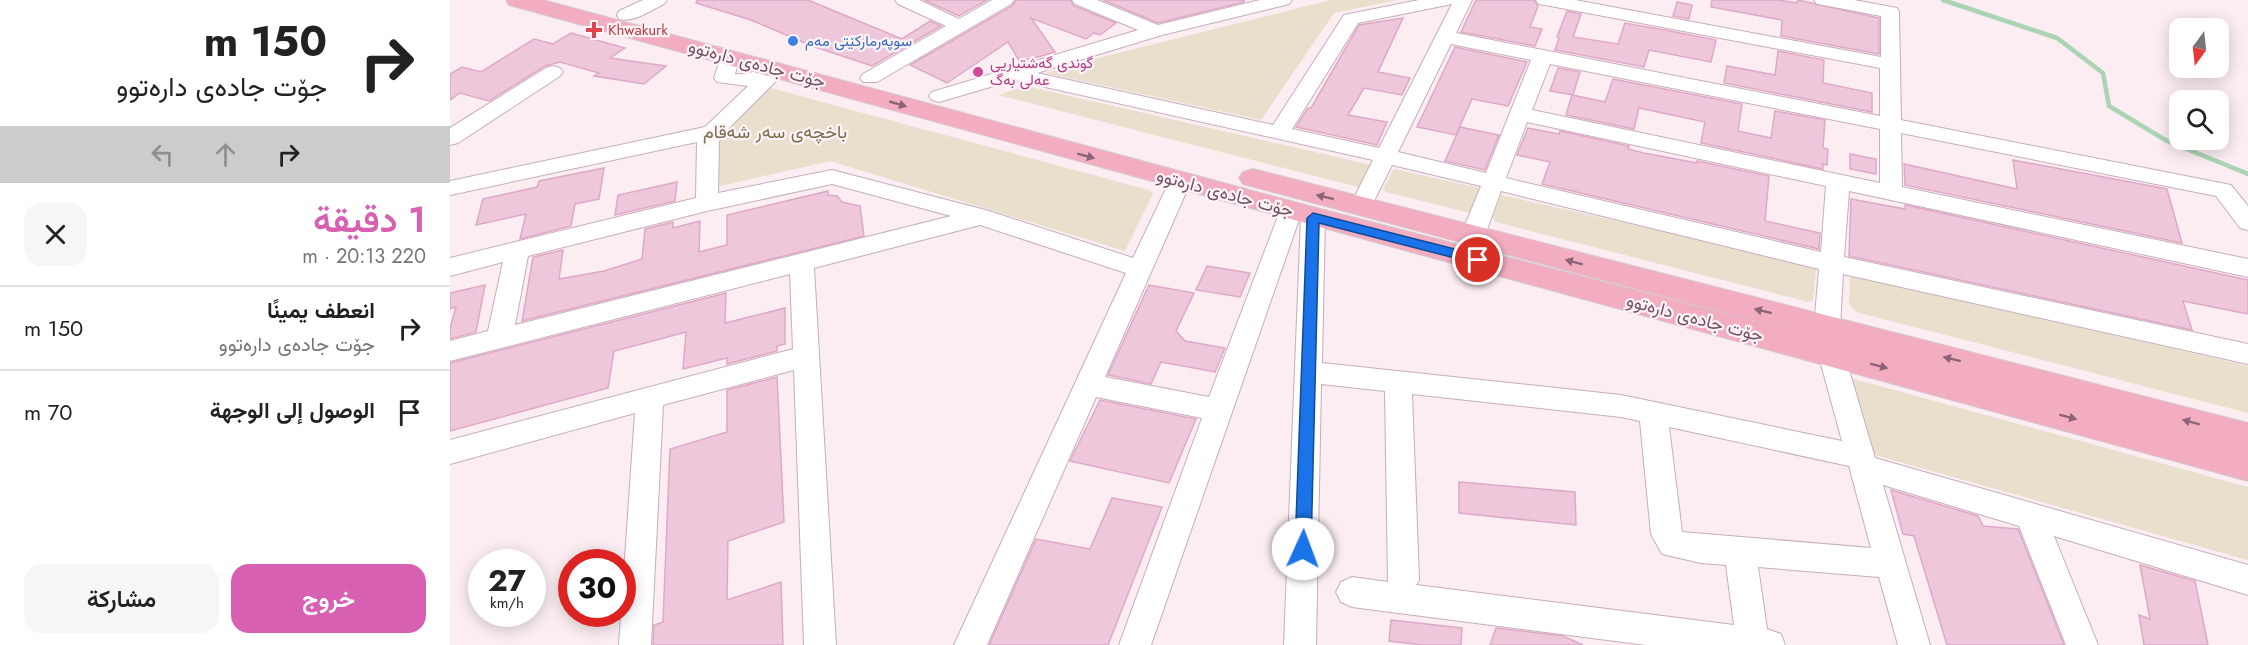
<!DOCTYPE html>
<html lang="ar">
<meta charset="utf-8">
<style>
body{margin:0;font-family:Jost,Vazirmatn,sans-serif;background:#f6f6f6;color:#222;direction:rtl;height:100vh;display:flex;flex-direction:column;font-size:22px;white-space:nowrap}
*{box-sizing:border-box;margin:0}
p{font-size:20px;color:#767676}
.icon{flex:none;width:33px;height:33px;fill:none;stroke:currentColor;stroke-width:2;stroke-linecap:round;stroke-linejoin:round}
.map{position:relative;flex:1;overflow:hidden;direction:ltr}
.side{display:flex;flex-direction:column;background:#fff;width:450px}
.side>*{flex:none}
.banner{background:#fff;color:#222;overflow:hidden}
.needle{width:39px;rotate:195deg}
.controls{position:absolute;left:1719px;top:18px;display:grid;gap:12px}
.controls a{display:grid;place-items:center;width:60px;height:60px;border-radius:12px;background:#fff;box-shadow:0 3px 15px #0003;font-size:30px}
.speed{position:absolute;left:18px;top:549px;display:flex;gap:12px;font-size:30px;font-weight:700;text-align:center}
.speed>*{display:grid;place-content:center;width:78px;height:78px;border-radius:50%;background:#fff;box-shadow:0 3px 15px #0003;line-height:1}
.speed small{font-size:15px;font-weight:400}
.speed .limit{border:9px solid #d22;background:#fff;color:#111}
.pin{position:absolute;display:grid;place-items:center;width:51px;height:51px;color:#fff;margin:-26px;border:3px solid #fff;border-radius:50%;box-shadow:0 2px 6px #0007}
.me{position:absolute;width:66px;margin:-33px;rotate:2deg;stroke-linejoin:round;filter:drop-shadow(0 0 4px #0008)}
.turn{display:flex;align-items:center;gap:21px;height:126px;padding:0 24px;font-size:27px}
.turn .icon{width:78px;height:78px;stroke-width:2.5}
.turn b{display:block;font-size:42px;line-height:51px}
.lanes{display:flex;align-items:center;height:57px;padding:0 24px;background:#0003;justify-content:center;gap:30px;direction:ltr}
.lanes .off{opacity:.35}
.round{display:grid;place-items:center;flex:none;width:63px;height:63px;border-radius:18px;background:#f6f6f6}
.summary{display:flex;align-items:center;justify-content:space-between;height:102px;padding:0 24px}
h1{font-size:36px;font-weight:600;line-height:45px;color:#d760b2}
.action{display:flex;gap:12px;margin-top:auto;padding:12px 24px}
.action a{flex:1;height:69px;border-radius:18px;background:#d760b2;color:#fff;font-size:24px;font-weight:600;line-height:69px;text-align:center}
.action a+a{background:#f6f6f6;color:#222}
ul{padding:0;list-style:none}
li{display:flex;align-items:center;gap:18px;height:84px;padding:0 24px;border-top:2px solid #e0e0e0}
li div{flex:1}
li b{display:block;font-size:22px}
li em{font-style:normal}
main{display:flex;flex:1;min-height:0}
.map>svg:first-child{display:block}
.green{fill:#e8dfcc}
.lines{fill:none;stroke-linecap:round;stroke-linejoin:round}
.stream{stroke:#aad4b4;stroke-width:4.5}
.building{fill:#eec7db;stroke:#dea9c6;stroke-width:1.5}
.minor-casing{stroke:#c8adba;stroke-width:2}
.major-casing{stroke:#d5cbd1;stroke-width:2}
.minor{fill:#fff;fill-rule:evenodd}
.major{fill:#f2adc1;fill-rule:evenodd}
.oneway{fill:#8d6377}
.route{fill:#1a73e8;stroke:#114b97;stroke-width:1.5}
.health-dot{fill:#e0444e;stroke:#fef3f7;stroke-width:2}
.shop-dot{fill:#3f7fe0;stroke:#fef3f7;stroke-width:2}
.hotel-dot{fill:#d1479c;stroke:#fef3f7;stroke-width:2}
.labels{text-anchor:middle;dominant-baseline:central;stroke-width:4.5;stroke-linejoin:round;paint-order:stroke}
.far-health-label{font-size:15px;fill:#be3a42;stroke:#fef3f7;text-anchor:start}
.far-shop-label{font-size:15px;fill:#366cbe;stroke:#fef3f7;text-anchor:start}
.far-hotel-label{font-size:15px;fill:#b23c85;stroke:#fef3f7;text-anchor:start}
.street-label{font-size:18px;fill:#745165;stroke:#fef3f7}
.park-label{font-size:18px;fill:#786f4b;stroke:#fef3f7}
</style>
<main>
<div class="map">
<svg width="1798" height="645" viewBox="0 0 1798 645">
<rect width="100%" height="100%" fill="#fbedf1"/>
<g class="green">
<polygon points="881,0 947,0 884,13 811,120 596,73 652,57"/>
<polygon points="313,86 699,190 703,194 675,251 380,161 266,187 265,138"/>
<polygon points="576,86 922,165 911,187 908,187 548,95"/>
<polygon points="944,169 1030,188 1021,213 935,192 933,189"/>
<polygon points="1051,195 1359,264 1366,269 1363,301 1358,302 1046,222 1042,218"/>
<polygon points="1403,275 1798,366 1798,413 1406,312 1399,304 1400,276"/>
<polygon points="1404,379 1798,487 1798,560 1428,456 1421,452 1400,381"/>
</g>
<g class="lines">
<polyline class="stream" points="1493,0 1607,38 1653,73 1659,106 1717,141 1798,174"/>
</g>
<g class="building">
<polygon points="247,0 358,0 452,39 480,21 491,26 422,66 362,46 301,20 246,3"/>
<polygon points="474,0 537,0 509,16"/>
<polygon points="566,0 620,0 624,6 666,23 650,35 644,33 636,39 581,18 605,52 570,62 558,42 497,83 460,65 562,6"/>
<polygon points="653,0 794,0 794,2 708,23"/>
<polygon points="1026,0 1084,0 1088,6 1080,27 1092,29 1085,46 1011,32"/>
<polygon points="1262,0 1328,0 1347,3 1348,0 1429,18 1429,54 1331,36 1332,20 1261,7"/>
<polygon points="1227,2 1242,5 1239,19 1223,16"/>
<polygon points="1117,11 1131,14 1123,37 1168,44 1175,23 1220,31 1266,40 1261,62 1199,50 1194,67 1105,50 1109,38 1107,37"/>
<polygon points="953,18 928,72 960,78 952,95 914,88 898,115 937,122 927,145 846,127 858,108 861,108 909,25"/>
<polygon points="121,33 175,48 160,58 216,66 194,84 144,76 149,73 110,62 95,66 39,101 10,93 0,100 0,74 12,67 31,72 84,39 103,44"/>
<polygon points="1005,47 1077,62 1058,106 1022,99 1006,135 967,127"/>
<polygon points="1328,51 1374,60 1373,83 1422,93 1422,112 1274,83 1277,66 1325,75"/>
<polygon points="1108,68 1130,72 1123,95 1100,91"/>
<polygon points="1163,79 1292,104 1288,131 1321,138 1325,111 1375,120 1373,148 1378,149 1377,165 1373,164 1373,169 1251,143 1255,122 1189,108 1184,129 1116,115 1122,95 1155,102"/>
<polygon points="1010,127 1049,135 1035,170 995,161"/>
<polygon points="1078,128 1109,134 1110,131 1179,146 1178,149 1194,153 1247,163 1247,161 1319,176 1315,221 1370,233 1369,249 1092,184 1100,162 1067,155"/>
<polygon points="1400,154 1426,159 1426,174 1400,169"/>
<polygon points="1563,160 1717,189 1732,243 1455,185 1454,164 1567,189"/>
<polygon points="154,168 149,199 125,204 121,226 70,239 76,214 26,225 33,199 87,187 89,181"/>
<polygon points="227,182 225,201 165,215 168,195"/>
<polygon points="378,191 378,195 387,196 392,202 410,206 414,236 72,321 83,257 113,250 109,279 154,271 192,259 195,229 223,222 223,228 250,221 249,252 277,245 277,215"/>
<polygon points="1401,199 1455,209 1455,205 1798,280 1798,314 1733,301 1742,330 1399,256"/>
<polygon points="757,266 800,273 790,297 746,290"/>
<polygon points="35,285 26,332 0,339 0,328 6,307 0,309 0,293"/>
<polygon points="699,285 744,293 726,331 735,341 775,348 765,372 711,362 701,384 658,375"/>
<polygon points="276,293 275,323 335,308 335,344 327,346 327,351 277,364 277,358 233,369 236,332 199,342 164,351 158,388 0,431 0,363"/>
<polygon points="327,377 334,522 278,541 277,600 331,582 333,645 203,645 204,625 213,622 220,449 277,432 277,390"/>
<polygon points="650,400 746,419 719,483 620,461"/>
<polygon points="1009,482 1125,492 1126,525 1009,513"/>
<polygon points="1441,490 1528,516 1533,526 1568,529 1614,645 1497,645 1464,536 1453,534"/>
<polygon points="662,498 712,507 658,645 539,645 586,539 640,549"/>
<polygon points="1690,565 1745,581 1758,645 1694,645 1689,615 1700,619"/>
<polygon points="941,620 1012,628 1011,645 973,645 939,641"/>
<polygon points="1046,628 1113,636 1133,645 1040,645"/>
</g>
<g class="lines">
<g class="minor-casing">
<g id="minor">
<path d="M193,0h24l-3,4c-13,6 -30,19 -45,15l-2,-4 2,-4z"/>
<polygon points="445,0 469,0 509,19 542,0 564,0 561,4 427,82 413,82 410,78 413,74 496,26 448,4"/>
<path d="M622,0h25l61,25 102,-25h32l-3,4 -127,31 -125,38 236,52 71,-110 75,-15h53l-16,33 424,83v-48l-335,-63 -6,-1 -3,-4h39l306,57v-41l-58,-11 -6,-1 -3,-4h40l43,8 2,4 2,108 330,65 17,21v24l-8,-2 -24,-32 -315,-63 1,54 346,72v18l-399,-86 -5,66 404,87v20l-405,-90 -3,53 -4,7 -9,3 -9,-3 -4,-7 5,-58 -318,-78 -16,44 -4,6 -8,2 -8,-2 -4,-6 20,-49 -89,-21 -23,46 -8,3 -8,-3 -3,-5 23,-46 -359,-80 -75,22 -7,-2 -3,-4 3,-4 206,-62 -63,-26zM1002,4l-73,144 -87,-19 66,-106zM1001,44l80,16 -45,113 -88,-21zM1100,64l330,65v54l-348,-73zM1077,122l299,64 -5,66 -315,-74z"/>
<path d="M268,47l7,2 14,12 -4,13c20,2 34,-12 49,-8l3,4 -65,65 -3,7 -1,51 114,-23 157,41 144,47 39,-82 8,-2 8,2 3,5 -86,196 104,20 71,-186 3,-6 8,-2 8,2 3,6 -151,434h-32l83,-227 -106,-21 -109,248h-33l172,-372 -146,-48 -166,43 22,377h-32l-10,-275 -131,35 -12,240h-32l16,-232 -185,51v-24l343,-91 -3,-75 -340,87v-20l38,-10 15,-69 -53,14v-18l246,-60 1,-56 -247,53v-14l255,-54 43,-41 -31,-4 -3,-4 5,-15 -11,-10 3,-4zM382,184l119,32 -436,109 13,-69 179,-45z"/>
<polygon points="103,66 110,68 113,72 110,76 8,143 0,145 0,128 96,68"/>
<path d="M863,209l8,2 4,6 -3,146 299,32 221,46 -24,-88 4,-7 9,-3 9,3 4,7 31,105 373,107v30l-194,-59 44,109h-32l-47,-119 -136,-41 47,160h-32l-19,-68 -121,-10 9,62 14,5 4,11h-139l-294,-38 -11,-5 -5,-10 5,-10 11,-5 36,5 -3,-191 -64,-7 -5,261h-32l17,-428 4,-6zM962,394l209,23 19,4 11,113 11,20 39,9 25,2 8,60 -318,-40 3,-5zM1219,427l180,39 22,82 -189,-16z"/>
</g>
</g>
<g class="major-casing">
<polygon id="major" points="56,0 93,0 863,207 1362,336 793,184 789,178 793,172 803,169 1798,423 1798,481 59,5"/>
</g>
<use href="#minor" class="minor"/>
<use href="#major" class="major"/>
</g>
<defs><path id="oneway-solid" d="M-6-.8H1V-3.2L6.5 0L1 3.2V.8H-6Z" transform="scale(1.5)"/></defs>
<g class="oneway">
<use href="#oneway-solid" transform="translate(448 104) rotate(16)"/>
<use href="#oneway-solid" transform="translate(636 156) rotate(15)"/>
<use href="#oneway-solid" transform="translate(875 197) rotate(-166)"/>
<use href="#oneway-solid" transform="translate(1124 262) rotate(-165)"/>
<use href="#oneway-solid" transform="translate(1313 311) rotate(-166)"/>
<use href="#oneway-solid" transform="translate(1502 359) rotate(-166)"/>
<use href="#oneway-solid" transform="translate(1429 366) rotate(15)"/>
<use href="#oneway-solid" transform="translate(1618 417) rotate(15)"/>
<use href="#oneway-solid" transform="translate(1741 422) rotate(-165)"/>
</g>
<polygon class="route" points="863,213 1028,255 1034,260 1028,264 869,223 861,549 859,554 853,556 847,554 845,549 857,218"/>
<path class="health-dot" d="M141 21h6v6h6v6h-6v6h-6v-6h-6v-6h6z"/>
<circle class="shop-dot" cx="343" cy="41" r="6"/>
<circle class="hotel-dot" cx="528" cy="72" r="6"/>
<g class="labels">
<g class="far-health-label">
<text x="158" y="30">Khwakurk</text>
</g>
<g class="far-shop-label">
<text x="355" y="41">سوپەرمارکێتی مەم</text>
</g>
<g class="far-hotel-label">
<text x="540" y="63">گوندی گەشتیاریی<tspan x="540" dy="17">عەلی بەگ</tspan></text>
</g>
<g class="street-label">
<text transform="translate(307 64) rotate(15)">جۆت جادەی دارەتوو</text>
<text transform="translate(775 193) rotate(15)">جۆت جادەی دارەتوو</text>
<text transform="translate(1245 318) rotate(15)">جۆت جادەی دارەتوو</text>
</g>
<g class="park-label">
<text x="325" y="132">باخچەی سەر شەقام</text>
</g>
</g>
</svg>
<div class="controls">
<a><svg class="needle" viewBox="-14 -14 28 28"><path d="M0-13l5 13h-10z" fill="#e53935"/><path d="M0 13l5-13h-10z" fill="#767676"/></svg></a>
<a><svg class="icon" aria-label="search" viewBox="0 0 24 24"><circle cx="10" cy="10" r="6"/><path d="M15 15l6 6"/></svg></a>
</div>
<div class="speed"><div>27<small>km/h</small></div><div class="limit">30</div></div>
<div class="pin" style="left:1028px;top:260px;background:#d93025"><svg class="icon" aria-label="arrive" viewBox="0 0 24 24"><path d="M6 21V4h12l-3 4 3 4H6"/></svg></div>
<svg class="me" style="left:853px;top:549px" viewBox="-20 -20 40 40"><circle r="19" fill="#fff"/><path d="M0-13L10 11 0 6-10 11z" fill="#1a73e8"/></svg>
</div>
<section class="side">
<div class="banner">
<div class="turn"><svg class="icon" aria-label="right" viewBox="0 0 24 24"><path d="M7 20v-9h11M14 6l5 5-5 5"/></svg><div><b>150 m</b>جۆت جادەی دارەتوو</div></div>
<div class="lanes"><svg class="icon off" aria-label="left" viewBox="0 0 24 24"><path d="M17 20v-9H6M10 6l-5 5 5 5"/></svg><svg class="icon off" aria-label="ahead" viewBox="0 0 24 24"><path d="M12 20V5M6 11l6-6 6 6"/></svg><svg class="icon" aria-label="right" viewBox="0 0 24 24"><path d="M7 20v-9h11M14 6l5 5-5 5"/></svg></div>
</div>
<div class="summary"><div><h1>1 دقيقة</h1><p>220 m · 20:13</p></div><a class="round"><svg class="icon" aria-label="close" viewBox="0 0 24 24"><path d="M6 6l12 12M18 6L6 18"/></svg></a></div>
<ul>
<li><svg class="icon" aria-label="right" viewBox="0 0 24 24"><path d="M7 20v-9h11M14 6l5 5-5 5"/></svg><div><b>انعطف يمينًا</b><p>جۆت جادەی دارەتوو</p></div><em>150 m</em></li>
<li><svg class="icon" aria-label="arrive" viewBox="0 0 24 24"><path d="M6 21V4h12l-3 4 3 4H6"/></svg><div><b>الوصول إلى الوجهة</b></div><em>70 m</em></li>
</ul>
<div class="action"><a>خروج</a><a>مشاركة</a></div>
</section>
</main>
